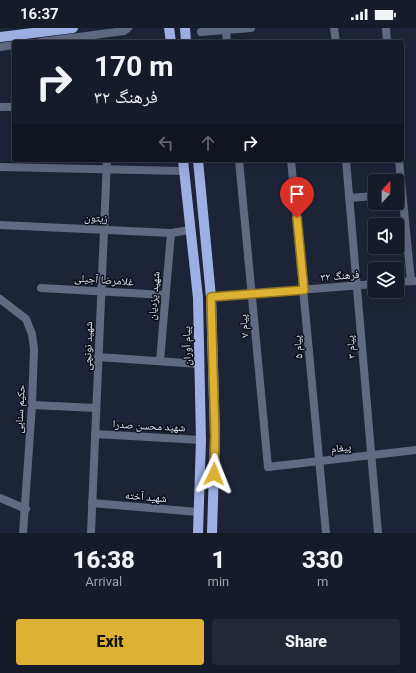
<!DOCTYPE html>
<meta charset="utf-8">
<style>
body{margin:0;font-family:Roboto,"Noto Naskh Arabic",sans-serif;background:#232835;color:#f1f3f6;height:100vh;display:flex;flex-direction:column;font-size:15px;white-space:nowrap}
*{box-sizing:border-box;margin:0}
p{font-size:13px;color:#9ea1a8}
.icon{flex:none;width:22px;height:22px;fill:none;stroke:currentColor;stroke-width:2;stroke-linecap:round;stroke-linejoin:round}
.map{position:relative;height:505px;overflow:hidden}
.panel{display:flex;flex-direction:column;background:#161b29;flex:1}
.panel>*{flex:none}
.top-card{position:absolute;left:12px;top:12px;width:392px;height:122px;border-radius:4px;box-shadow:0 4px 16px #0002,0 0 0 1px #353946;background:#161b29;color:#f1f3f6;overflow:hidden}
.needle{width:26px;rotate:21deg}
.fabs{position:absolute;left:368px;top:146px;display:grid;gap:8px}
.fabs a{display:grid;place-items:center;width:36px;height:36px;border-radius:4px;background:#161b29;box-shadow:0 4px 16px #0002,0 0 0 1px #353946;font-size:20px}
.pin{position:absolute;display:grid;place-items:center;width:34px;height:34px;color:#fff;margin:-41px -17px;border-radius:50% 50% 50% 0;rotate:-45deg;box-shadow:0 0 4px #0007}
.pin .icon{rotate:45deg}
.me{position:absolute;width:44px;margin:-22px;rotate:2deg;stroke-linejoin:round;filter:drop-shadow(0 0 3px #0008)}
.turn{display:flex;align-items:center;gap:14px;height:84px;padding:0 16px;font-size:18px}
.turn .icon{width:52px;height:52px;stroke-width:2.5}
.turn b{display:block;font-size:28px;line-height:34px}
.lanes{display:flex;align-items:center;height:38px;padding:0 16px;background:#0003;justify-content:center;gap:20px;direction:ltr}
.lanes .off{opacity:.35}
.eta{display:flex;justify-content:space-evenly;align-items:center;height:68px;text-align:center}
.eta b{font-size:24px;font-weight:800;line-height:28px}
.button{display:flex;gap:8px;margin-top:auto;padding:8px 16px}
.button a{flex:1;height:46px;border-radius:4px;background:#ddb133;color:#111;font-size:16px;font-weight:800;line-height:46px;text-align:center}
.button a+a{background:#232835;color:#f1f3f6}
.status{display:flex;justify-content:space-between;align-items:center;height:28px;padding:0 20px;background:#161b29;direction:ltr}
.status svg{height:11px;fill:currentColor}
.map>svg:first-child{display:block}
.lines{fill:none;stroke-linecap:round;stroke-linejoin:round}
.minor{stroke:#616a83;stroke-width:8}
.major{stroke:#9cb0e3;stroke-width:10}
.route-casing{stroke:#907321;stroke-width:10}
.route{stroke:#ddb133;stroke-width:7}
.labels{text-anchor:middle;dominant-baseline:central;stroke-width:3;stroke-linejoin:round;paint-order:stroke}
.street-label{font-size:11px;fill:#e1e6f4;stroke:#0b0e16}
</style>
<div class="status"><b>16:37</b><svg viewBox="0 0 49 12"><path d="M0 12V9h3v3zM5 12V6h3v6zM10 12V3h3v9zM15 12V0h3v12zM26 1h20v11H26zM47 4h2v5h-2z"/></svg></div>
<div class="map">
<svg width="416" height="505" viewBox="0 0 416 505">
<rect width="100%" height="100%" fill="#1d2437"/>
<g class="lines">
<g class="minor">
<polyline points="334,0 336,14"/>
<polyline points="386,0 387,14"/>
<polyline points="226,3 227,14"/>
<polyline points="201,4 251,0"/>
<polyline points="40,14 124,3 128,0"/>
<polyline points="0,19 14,17"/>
<polyline points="0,79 14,79"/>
<polyline points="239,132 268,439 416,422"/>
<polyline points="291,132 326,505"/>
<polyline points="346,132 378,505"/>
<polyline points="399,132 411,253"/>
<polyline points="0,139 184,143"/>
<polyline points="349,170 375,168"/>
<polyline points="0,197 171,205 190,202"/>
<polyline points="397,254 415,253"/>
<polyline points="41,260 165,267"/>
<polyline points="211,269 375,256"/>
<polyline points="0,271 26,291 32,306 34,321 32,377 23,505"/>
<polyline points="98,329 199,336"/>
<polyline points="160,333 171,205"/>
<polyline points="32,377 96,380"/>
<polyline points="95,406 201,412"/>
<polyline points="0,470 26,481"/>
<polyline points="92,475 198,484"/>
<polyline points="91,505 107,132"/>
</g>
<g class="major">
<polyline points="169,0 171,14"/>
<polyline points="185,0 186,14"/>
<polyline points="0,9 73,0"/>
<polyline points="183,132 198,270 201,412 198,505"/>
<polyline points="198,132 211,269 215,408 212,505"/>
</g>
</g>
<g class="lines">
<g class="route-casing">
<polyline id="route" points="214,446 215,408 211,269 304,262 297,190"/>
</g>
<use href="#route" class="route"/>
</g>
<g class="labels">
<g class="street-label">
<text transform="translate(96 190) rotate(3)">زیتون</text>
<text transform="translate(340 248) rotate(-5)">فرهنگ ۳۲</text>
<text transform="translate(104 252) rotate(4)">غلامرضا آجیلی</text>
<text transform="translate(154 268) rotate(-85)">شهید یزدیان</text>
<text transform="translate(244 298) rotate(-95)">پیام ۷</text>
<text transform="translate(88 318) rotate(-88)">شهید نونچی</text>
<text transform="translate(187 318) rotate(-91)">پیام آوران</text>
<text transform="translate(298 319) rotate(-95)">پیام ۵</text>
<text transform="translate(351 319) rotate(-95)">پیام ۳</text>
<text transform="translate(20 381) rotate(-87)">حکیم سنایی</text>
<text transform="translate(149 398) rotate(3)">شهید محسن صدرا</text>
<text transform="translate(341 420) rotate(-6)">پیغام</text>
<text transform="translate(146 469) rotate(5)">شهید آخته</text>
</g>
</g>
</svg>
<div class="fabs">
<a><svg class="needle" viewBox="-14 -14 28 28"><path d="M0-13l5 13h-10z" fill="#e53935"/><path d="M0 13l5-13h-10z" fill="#9ea1a8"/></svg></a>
<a><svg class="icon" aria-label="sound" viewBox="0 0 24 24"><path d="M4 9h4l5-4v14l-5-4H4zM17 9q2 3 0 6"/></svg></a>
<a><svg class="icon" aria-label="layers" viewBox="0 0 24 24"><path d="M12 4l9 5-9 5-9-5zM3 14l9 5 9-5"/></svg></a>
</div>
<div class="pin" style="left:297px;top:190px;background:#d93025"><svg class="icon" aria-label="arrive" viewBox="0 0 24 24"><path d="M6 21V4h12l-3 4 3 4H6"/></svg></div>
<svg class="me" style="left:214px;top:446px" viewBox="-20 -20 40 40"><path d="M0-17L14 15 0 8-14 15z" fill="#ddb133" stroke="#fff" stroke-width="4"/></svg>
<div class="top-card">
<div class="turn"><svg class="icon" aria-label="right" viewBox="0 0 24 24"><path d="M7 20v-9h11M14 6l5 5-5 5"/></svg><div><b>170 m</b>فرهنگ ۳۲</div></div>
<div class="lanes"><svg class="icon off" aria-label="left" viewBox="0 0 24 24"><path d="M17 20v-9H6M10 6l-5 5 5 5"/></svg><svg class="icon off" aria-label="ahead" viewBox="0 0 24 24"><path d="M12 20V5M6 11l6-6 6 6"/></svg><svg class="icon" aria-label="right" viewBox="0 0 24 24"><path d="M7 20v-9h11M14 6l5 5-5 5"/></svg></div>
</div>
</div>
<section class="panel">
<div class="eta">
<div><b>16:38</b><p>Arrival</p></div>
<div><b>1</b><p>min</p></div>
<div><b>330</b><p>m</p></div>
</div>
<div class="button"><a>Exit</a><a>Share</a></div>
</section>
